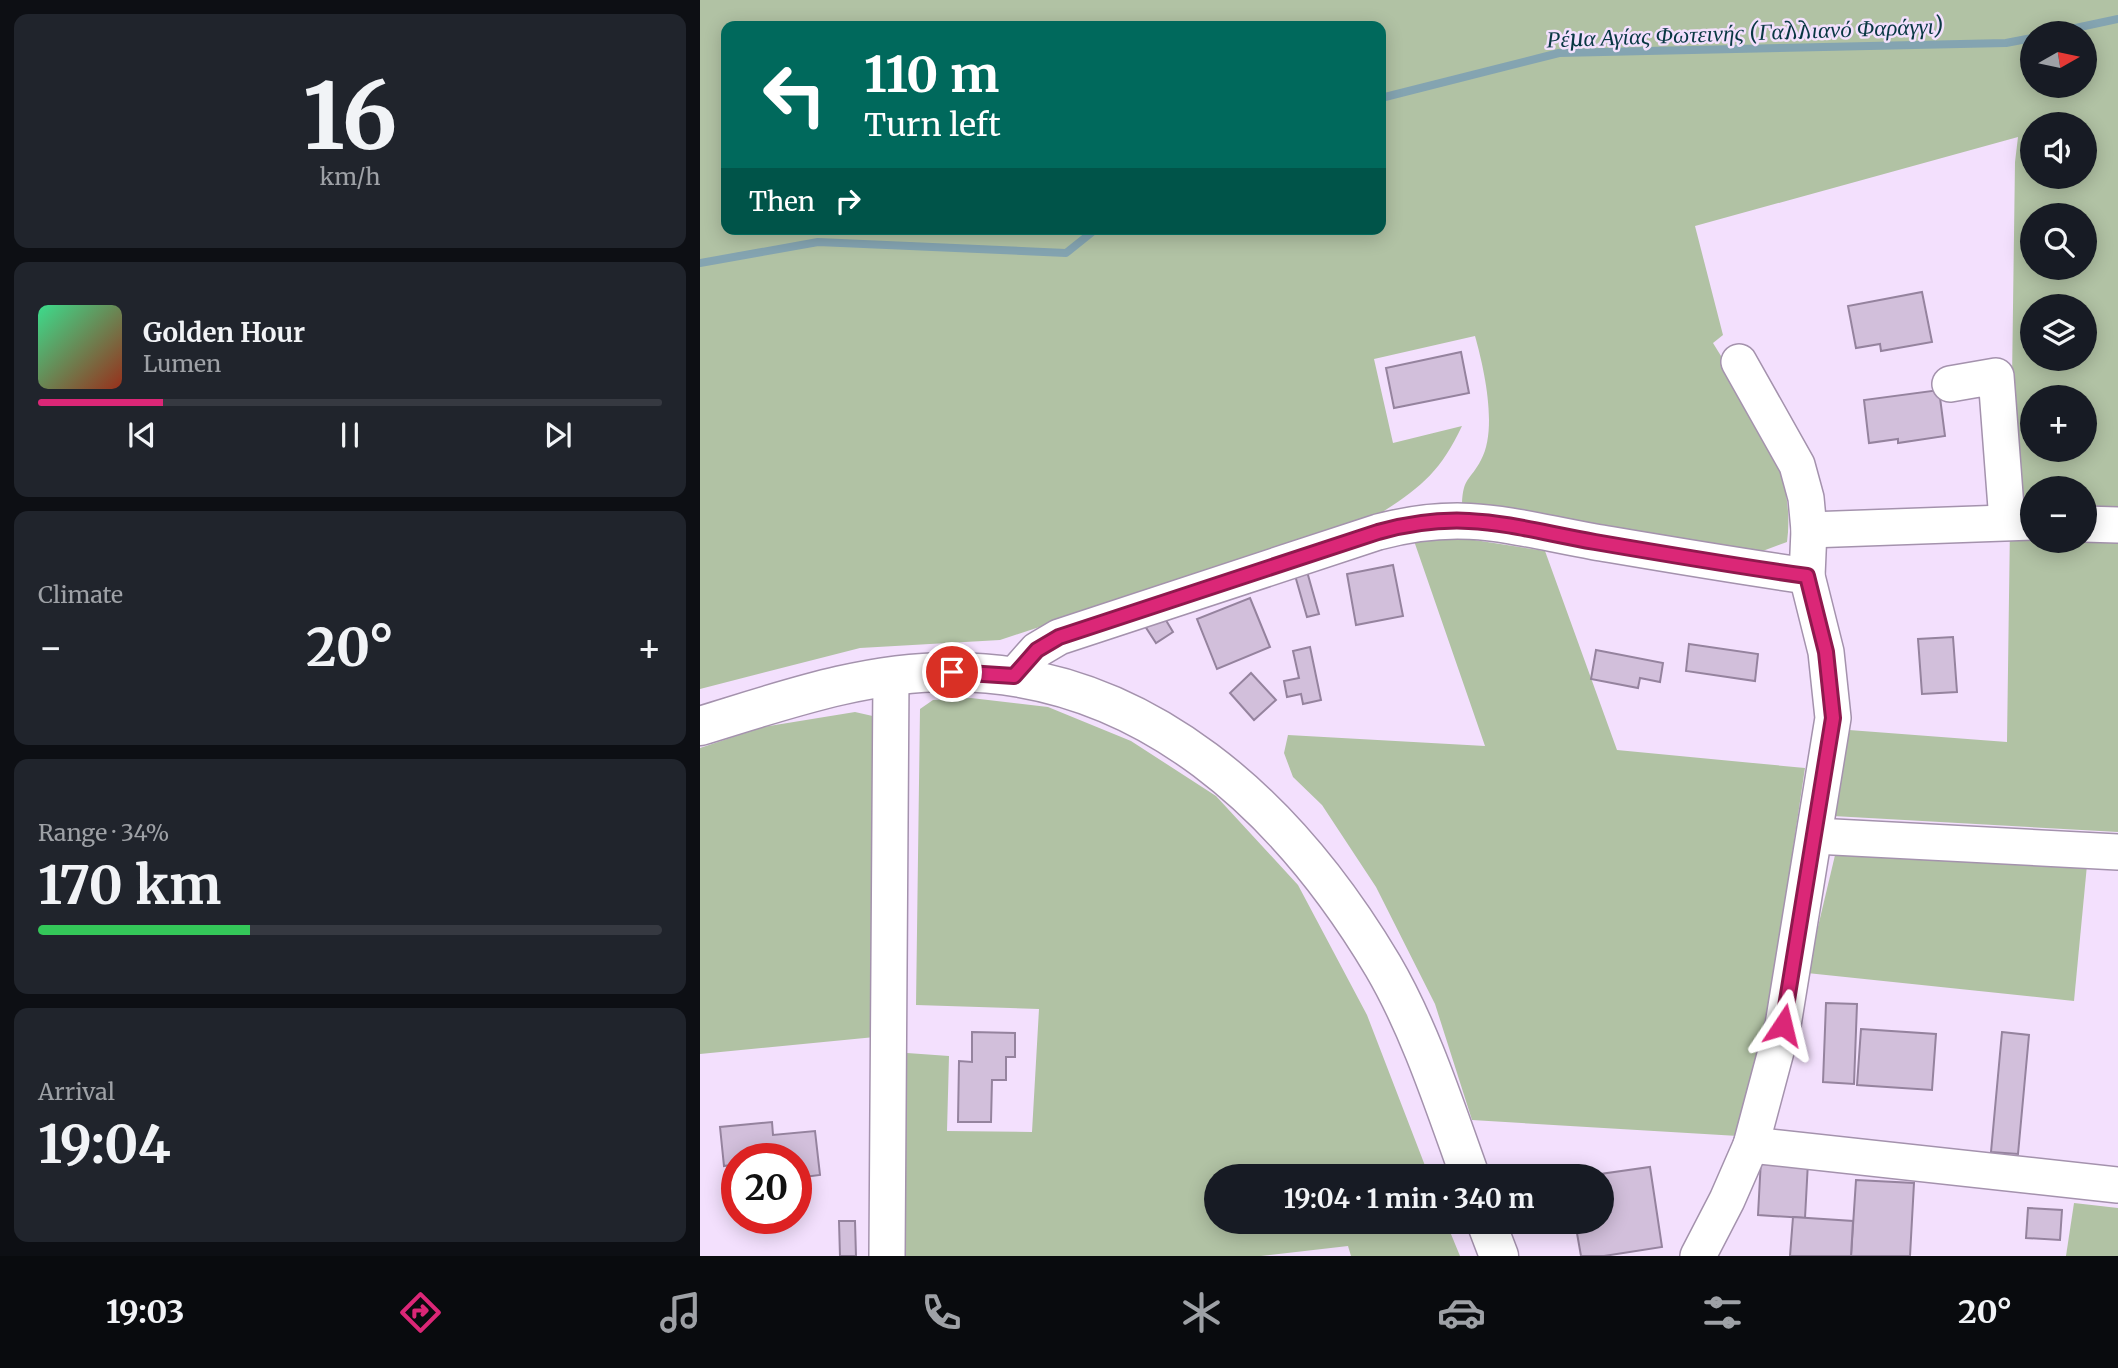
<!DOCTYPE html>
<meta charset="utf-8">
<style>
:root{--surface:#171b24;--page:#20242c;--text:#f1f3f6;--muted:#9ea1a6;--line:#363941;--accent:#db2777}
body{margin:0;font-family:Merriweather,serif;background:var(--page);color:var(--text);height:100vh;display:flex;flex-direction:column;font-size:26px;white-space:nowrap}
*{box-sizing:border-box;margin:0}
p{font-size:23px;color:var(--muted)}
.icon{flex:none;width:38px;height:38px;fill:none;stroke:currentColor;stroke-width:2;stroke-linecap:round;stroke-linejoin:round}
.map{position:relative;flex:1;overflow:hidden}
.panel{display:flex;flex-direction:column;gap:14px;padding:14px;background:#0d0f14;width:700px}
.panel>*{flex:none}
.guide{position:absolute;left:21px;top:21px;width:665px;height:214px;border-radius:14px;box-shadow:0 4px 18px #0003;background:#00695c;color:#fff;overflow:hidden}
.needle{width:46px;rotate:81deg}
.buttons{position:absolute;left:1320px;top:21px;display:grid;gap:14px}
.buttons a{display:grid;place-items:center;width:77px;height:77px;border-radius:50%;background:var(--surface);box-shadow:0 4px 18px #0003;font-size:35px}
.speed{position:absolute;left:21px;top:1143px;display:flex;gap:14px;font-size:35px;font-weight:700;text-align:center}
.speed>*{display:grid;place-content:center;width:91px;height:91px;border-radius:50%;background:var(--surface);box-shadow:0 4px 18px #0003;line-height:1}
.speed .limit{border:10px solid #d22;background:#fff;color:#111}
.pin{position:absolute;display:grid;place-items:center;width:60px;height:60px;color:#fff;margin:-30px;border:4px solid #fff;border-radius:50%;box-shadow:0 2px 7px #0007}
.me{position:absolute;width:77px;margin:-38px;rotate:10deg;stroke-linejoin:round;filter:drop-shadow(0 0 5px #0008)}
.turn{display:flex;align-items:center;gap:24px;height:147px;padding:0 28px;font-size:32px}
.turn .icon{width:91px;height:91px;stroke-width:2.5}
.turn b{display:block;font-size:49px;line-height:60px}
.then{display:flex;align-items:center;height:66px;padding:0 28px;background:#0003;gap:14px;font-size:26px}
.big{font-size:52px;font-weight:700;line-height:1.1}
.panel .tile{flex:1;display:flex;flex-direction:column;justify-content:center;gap:10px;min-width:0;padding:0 24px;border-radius:14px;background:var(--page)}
.panel .dial{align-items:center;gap:0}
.dial b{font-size:91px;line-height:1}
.song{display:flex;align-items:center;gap:21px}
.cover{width:84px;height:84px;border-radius:10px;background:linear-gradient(135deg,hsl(150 70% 55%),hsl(10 70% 35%))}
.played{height:7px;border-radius:4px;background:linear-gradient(90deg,var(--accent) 20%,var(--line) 20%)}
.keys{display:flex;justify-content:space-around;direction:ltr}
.heat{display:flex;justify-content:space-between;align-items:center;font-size:38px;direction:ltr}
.charge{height:10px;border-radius:5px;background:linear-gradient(90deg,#34c759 34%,var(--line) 0)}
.trip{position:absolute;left:504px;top:1164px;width:410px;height:70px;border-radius:35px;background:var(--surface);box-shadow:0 4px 18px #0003;font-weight:700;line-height:70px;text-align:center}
.menu{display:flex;height:112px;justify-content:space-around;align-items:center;background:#090b0e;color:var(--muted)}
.menu .icon{width:49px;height:49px}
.menu .current{color:var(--accent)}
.menu b{font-size:32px;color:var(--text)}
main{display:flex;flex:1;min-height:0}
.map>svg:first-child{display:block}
</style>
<main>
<section class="panel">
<div class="tile dial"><b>16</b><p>km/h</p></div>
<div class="tile">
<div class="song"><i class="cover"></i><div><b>Golden Hour</b><p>Lumen</p></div></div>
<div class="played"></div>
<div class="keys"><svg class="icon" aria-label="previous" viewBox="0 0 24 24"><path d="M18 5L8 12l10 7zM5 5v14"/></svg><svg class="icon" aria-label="pause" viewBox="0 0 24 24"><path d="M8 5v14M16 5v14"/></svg><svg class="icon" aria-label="next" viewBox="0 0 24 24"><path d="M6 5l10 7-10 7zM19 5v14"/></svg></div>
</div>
<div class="tile"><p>Climate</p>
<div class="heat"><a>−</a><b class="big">20°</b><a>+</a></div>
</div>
<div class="tile"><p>Range · 34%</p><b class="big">170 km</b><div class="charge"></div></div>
<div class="tile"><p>Arrival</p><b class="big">19:04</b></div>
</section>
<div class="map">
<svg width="1418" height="1256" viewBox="0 0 1418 1256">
<rect width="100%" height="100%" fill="#f3e0fd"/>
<!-- green -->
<g fill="#b1c2a4" fill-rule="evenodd">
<path d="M0,0H1418V832L1133,816L1149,730L1307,742L1315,162L1318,137L995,226L1023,335L1013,343C1050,403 1097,468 1087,542L1060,552L762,504C763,477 770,481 781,460C798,429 784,368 775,336L674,359L693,443L762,426C740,473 719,489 676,516L300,640L160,648L0,689ZM26,26H681V229H26ZM1332,33H1384V86H1332ZM1332,124H1384V177H1332ZM1332,215H1384V268H1332ZM1332,306H1384V359H1332ZM1332,397H1384V450H1332ZM1332,488H1384V541H1332Z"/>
<polygon points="713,538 768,539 845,551 917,750 1105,768 1072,989 1038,1136 772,1120 735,1004 676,887 622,805 593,777 584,753 588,735 785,746"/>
<polygon points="271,698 348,707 431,741 516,796 598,885 667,1015 729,1176 516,1176 516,1222 746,1222 760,1256 651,1256 648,1246 561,1256 204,1256 207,1053 249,1056 247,1131 332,1132 339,1009 216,1005 220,709 233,700"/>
<polygon points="155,712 177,717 175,1037 0,1054 0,748 63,727"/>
<polygon points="1136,851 1387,865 1374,1001 1107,973"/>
<polygon points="1374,1203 1418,1208 1418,1256 1366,1256"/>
</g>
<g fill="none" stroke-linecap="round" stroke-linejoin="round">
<!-- stream -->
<g stroke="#84a4b1" stroke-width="8">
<polyline points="1352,33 1418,19"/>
<polyline points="681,98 859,53 1306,43 1332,38"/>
<polyline points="0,263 118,242 366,253 396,229"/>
</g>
</g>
<!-- building -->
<g fill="#d2bfdb" stroke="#95839e" stroke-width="2">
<polygon points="1222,292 1232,342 1181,351 1180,344 1156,348 1148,306"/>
<polygon points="761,352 769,393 694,408 686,368"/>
<polygon points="1239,390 1245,436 1198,443 1198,439 1169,443 1164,400"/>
<polygon points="693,565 703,616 656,625 647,574"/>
<polygon points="606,568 619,614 607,617 594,572"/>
<polygon points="550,598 570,647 517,669 497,619"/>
<polygon points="461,612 473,632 456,643 443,623"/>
<polygon points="1253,637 1257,692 1222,694 1218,639"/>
<polygon points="989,644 1058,654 1055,681 986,671"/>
<polygon points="610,647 621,700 603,704 601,694 587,697 584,681 599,678 593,651"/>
<polygon points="896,650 963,663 960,682 940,678 938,688 891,679"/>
<polygon points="551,673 576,700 554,720 530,693"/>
<polygon points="1126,1003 1157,1004 1154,1084 1123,1082"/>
<polygon points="1161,1029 1236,1034 1232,1090 1157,1085"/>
<polygon points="272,1032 315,1033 315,1057 306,1057 306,1080 292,1080 291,1122 258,1122 259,1061 272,1062"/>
<polygon points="1302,1032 1329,1035 1318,1154 1291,1152"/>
<polygon points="72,1122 73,1135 115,1131 120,1175 96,1178 96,1158 37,1158 37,1164 24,1166 20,1127"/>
<polygon points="1061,1159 1108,1162 1105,1218 1058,1215"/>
<polygon points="950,1167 962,1247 904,1256 881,1256 875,1222 901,1222 901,1176 886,1176"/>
<polygon points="1156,1180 1214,1183 1210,1256 1151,1256"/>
<polygon points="1328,1208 1362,1210 1360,1240 1326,1238"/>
<polygon points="1093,1217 1153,1221 1151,1256 1090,1256"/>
<polygon points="139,1221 155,1221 156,1256 140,1256"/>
</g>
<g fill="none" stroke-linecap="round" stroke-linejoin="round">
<defs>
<g id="minor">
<polyline points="1250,384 1296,376 1307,521"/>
<polyline points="1384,524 1418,525"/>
<polyline points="1109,530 1332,522"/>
<path d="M314,676L337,650L359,637L678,532C765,509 811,527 895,542C966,554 1036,566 1107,576"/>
<polyline points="1115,836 1418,852"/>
<polyline points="1051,1145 1418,1185"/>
<polyline points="187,1256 191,676"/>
<polyline points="998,1256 1027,1200 1051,1145 1083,1025 1133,718 1126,652 1107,576 1109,530 1106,498 1097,465 1039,362"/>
</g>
<g id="major">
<path d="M0,726C82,701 166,671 253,672C446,673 589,808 683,966C720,1029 745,1107 770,1176"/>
<polyline points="786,1222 799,1256"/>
</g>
</defs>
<!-- minor casing -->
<use href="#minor" stroke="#a492ad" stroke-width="38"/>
<!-- major casing -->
<use href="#major" stroke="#a492ad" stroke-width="41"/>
<!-- minor -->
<use href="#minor" stroke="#fff" stroke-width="35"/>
<!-- major -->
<use href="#major" stroke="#fff" stroke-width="38"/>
</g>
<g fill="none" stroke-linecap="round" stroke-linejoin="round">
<defs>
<path id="route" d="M252,672L314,676L337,650L359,637L678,532C764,508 811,527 895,542C965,554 1036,566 1107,576L1126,652L1133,718L1083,1025"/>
</defs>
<!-- route casing -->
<use href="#route" stroke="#8e194d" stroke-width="18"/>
<!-- route -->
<use href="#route" stroke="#db2777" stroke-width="12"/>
</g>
<g text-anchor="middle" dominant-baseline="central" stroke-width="5" stroke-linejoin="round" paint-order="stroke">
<!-- water labels -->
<g font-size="23" font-style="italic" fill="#083742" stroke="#f3e0fd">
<text transform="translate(1045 32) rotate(-2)">Ρέμα Αγίας Φωτεινής (Γαλλιανό Φαράγγι)</text>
</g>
</g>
</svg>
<div class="buttons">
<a><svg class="needle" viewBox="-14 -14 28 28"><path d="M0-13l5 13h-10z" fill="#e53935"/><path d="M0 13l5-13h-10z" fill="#9ea1a6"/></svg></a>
<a><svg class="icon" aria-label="sound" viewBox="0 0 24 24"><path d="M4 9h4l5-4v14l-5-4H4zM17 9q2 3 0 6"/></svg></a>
<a><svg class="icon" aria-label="search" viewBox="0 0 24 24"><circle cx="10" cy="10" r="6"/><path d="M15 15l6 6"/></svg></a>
<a><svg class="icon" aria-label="layers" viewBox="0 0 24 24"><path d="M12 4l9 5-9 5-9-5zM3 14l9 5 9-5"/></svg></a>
<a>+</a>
<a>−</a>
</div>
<div class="speed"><div class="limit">20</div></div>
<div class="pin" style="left:252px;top:672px;background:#d93025"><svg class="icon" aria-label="arrive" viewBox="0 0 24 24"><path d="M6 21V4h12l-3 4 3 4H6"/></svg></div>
<svg class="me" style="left:1083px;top:1025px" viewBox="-20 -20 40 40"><path d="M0-17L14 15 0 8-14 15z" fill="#db2777" stroke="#fff" stroke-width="4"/></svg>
<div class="trip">19:04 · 1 min · 340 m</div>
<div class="guide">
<div class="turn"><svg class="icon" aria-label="left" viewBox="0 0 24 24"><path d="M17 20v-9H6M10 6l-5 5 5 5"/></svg><div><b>110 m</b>Turn left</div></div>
<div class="then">Then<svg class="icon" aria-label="right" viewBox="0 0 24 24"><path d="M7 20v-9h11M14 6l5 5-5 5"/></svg></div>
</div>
</div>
</main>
<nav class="menu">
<b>19:03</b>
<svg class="icon current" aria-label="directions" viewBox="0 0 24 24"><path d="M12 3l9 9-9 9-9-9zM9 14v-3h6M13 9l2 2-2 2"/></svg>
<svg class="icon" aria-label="music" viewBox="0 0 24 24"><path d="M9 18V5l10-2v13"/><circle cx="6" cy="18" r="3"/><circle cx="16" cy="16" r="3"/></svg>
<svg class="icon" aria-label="phone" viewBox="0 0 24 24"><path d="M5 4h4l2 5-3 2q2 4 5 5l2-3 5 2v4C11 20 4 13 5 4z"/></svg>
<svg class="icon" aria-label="climate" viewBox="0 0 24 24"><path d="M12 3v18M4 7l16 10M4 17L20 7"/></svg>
<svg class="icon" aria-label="car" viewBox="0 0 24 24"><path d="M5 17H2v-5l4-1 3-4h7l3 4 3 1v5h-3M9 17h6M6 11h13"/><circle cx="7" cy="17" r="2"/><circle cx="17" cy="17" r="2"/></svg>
<svg class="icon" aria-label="filters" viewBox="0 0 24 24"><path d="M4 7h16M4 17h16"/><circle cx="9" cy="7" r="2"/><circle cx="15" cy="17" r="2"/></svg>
<b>20°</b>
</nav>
